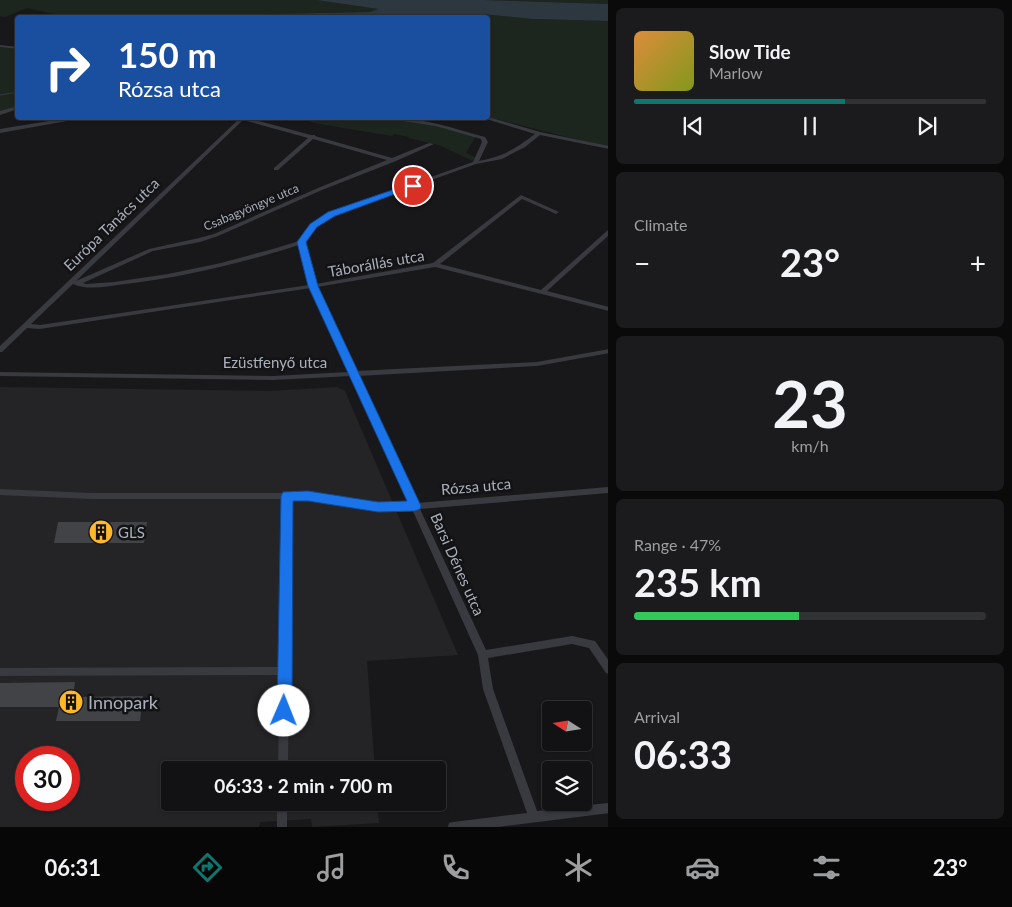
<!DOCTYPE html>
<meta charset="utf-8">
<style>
:root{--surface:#121214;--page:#1b1b1d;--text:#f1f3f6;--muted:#9c9ea0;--line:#313234;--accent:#0f766e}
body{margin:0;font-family:Lato,sans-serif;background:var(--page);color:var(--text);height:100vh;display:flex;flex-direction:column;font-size:19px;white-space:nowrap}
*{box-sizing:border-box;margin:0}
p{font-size:16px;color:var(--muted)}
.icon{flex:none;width:28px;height:28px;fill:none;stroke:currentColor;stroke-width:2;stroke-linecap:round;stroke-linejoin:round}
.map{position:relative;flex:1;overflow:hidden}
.details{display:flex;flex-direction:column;gap:8px;padding:8px;background:#0a0a0b;width:404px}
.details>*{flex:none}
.top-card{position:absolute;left:15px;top:15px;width:475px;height:105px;border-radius:5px;box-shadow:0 1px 4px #0004,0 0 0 1px var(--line);background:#1a4fa0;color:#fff;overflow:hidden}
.needle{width:32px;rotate:282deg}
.tools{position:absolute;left:542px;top:701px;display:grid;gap:10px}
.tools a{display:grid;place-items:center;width:50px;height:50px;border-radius:5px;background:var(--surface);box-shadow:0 1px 4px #0004,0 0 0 1px var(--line);font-size:25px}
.speed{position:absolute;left:15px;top:746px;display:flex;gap:10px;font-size:25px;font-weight:700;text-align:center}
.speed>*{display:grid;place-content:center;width:65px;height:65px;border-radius:50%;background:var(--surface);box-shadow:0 1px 4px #0004,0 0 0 1px var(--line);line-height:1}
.speed .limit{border:8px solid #d22;background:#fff;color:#111}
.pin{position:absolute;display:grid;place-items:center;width:42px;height:42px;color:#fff;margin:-21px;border:2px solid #fff;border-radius:50%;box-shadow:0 1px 5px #0007}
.me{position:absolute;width:55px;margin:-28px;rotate:1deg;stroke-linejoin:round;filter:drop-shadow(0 0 4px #0008)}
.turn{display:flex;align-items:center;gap:18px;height:105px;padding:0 20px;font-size:22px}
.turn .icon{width:65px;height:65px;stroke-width:2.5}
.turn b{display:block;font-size:35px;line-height:42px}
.big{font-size:38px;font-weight:700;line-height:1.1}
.details .card{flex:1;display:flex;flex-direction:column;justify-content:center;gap:8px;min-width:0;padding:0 18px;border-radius:8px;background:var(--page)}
.details .dial{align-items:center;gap:0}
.dial b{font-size:65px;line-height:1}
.song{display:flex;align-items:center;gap:15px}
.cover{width:60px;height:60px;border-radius:8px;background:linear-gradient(135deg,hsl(30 70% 55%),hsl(70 70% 35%))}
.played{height:5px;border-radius:2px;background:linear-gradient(90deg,var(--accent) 60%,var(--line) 60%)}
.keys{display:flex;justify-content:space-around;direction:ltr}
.heat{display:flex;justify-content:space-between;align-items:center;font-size:28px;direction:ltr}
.charge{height:8px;border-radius:4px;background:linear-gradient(90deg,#34c759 47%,var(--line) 0)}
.trip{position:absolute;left:161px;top:761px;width:285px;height:50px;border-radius:5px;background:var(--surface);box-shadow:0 1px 4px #0004,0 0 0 1px var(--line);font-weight:700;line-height:50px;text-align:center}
.menu{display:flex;height:80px;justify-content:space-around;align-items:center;background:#070708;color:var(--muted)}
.menu .icon{width:35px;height:35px}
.menu .current{color:var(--accent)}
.menu b{font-size:22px;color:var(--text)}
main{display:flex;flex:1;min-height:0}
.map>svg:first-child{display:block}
</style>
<main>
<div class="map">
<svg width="609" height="827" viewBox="0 0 609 827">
<rect width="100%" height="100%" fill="#18181a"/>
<!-- built -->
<path fill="#242427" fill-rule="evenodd" d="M0,387L270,391L337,387L345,391L458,655L367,661L375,770H170V802L377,803L379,823L312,827L311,819L260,822L259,827H0ZM26,758H69V800H26Z"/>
<!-- green -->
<g fill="#1d261e">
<polygon points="0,0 316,0 378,9 370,12 265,14 265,16 481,14 533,19 608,21 608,147 488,117 488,18 72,18 27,8 5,17 0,16"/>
<polygon points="483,0 608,0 609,4"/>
<polygon points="0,47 18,49 17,107 0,113"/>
<polygon points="299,118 390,118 435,125 476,136 466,153 475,157 473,161 439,145 408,138 409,137 394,134 392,136 314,123"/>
</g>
<!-- water -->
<polygon fill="#2c3740" points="316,0 483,0 608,4 608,21 533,19 481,14 265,16 265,14 370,12 378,9"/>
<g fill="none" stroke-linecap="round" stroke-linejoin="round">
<!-- stream -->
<g stroke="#2c3740" stroke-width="1">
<polyline points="261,18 265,16"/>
<polyline points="0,95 18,92"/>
</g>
</g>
<!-- building -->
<g fill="#424347">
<polygon points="58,522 147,522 144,543 54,543"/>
<polygon points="75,682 73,697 143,696 140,721 56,721 59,707 0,707 0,683"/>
</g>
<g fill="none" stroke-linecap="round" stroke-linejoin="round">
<!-- minor -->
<g fill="#383a40" fill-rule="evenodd">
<polygon points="0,45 18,47 18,49 0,47"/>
<polygon points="18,106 18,109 0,115 0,111"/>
<path d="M488,117L540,132L609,146V149L540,135L525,147L502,159L476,164L334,215L316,226L304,242L316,284L433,263L521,195L559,212L556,214L554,213L522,199L440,264L541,290L609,229V235L547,291L609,307V311L435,267L317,287L356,371L537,362L609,349V353L537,366L358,376L417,503L609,487V493L420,509L486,650L572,636L595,641L609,661V674L606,673L589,648L572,644L488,658L493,689L537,811L609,803V813L498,827H448L449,823L453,822L527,813L483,689L478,655L412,509L378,510L308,499H291L288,770H278L280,675L0,676V668L280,667L283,499H91L0,495V489L91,493H308L378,504L409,503L351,376L273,380L0,376V372L273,376L349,372L311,288L40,329L27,328L2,352H0V346L240,118H247L311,135H315V136L392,158L429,143L434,144L396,161L322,190L218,236L200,242L153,251L83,283L86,284L114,282L168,274L221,263L273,249L299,241L312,224L330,213L473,162L482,142L481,139L436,126L396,120L394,118C425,118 455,129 485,137L488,142L479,161C504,156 515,149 535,134L483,118ZM243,120L308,138L274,168V170H278L313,139L387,160L318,188L214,234L199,238L149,249L76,281ZM299,245L309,285L40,325L31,324L73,284C88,291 109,286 126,284C185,277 242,263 299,245Z"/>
<polygon points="67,118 76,118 73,120 0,133 0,129"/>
<rect x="277" y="802" width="10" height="25"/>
</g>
</g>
<!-- route -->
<polygon fill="#1a73e8" stroke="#114b97" points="410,184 417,186 335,216 317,227 306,242 318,286 421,506 420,509 415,511 378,512 308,501 293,501 292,711 289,716 284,718 279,716 277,711 281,496 283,492 308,491 378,502 407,501 308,286 297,242 310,224 328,212"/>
<!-- icons -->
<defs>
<symbol id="building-disc" viewBox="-11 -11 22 22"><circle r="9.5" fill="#ffb72b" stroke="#131315"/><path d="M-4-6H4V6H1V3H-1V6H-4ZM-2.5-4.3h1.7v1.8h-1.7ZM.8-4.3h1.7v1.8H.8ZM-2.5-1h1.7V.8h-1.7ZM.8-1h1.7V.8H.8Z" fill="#111"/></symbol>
</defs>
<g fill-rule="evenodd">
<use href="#building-disc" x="87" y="518" width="28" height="28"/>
<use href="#building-disc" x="57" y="688" width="28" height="28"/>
</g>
<g text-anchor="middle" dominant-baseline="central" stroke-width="5" stroke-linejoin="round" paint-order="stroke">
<!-- far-street labels -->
<g font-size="12" fill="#a9afbb" stroke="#131315">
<text transform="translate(251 207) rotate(-23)">Csabagyöngye utca</text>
</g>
<!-- street labels -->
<g font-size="15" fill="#a9afbb" stroke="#131315">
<text transform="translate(111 224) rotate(-44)">Európa Tanács utca</text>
<text transform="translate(376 263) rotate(-10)">Táborállás utca</text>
<text x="275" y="362">Ezüstfenyő utca</text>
<text transform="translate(476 486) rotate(-5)">Rózsa utca</text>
<text transform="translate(458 564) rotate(66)">Barsi Dénes utca</text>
</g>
<!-- poi labels -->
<g font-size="15" fill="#a9afbb" stroke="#131315" text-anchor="start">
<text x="118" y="532">GLS</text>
</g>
<!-- near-poi labels -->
<g font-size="18" fill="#a9afbb" stroke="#131315" text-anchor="start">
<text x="88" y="702">Innopark</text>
</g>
</g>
</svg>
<div class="tools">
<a><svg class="needle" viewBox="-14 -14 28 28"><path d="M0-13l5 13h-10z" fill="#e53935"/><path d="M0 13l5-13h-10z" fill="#9c9ea0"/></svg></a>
<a><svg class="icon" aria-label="layers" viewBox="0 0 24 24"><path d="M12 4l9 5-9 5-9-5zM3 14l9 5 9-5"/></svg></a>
</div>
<div class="speed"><div class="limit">30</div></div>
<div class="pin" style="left:413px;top:186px;background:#d93025"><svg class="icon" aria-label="arrive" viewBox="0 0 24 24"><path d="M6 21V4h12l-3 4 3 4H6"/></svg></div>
<svg class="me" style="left:284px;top:711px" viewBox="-20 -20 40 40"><circle r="19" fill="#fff"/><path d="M0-13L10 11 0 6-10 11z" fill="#1a73e8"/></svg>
<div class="trip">06:33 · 2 min · 700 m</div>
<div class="top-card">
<div class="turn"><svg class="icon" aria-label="right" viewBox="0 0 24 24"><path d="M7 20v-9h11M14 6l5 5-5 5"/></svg><div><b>150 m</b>Rózsa utca</div></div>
</div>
</div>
<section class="details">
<div class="card">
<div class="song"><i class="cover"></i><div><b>Slow Tide</b><p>Marlow</p></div></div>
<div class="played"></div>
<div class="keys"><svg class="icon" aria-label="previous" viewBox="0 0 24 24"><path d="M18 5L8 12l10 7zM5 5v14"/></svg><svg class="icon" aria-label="pause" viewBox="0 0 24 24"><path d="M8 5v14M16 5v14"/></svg><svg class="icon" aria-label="next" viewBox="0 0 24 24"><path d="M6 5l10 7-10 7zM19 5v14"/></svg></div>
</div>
<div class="card"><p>Climate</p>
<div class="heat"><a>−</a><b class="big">23°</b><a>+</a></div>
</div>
<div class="card dial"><b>23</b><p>km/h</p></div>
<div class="card"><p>Range · 47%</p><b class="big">235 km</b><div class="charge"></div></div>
<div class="card"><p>Arrival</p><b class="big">06:33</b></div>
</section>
</main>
<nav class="menu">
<b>06:31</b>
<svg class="icon current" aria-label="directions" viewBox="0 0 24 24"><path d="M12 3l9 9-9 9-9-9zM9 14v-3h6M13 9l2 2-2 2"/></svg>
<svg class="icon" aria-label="music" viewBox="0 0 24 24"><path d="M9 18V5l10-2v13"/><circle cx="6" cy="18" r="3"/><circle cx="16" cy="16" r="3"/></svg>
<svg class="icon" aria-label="phone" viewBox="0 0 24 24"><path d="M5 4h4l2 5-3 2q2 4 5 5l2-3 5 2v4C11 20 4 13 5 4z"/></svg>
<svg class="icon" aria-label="climate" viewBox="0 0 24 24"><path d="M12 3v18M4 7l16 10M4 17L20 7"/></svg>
<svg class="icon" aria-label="car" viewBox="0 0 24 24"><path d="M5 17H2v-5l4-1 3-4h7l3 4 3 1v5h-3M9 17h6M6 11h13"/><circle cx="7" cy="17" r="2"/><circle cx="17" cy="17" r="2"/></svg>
<svg class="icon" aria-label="filters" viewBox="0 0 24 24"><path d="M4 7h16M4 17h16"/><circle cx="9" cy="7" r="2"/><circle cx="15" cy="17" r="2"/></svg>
<b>23°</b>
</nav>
